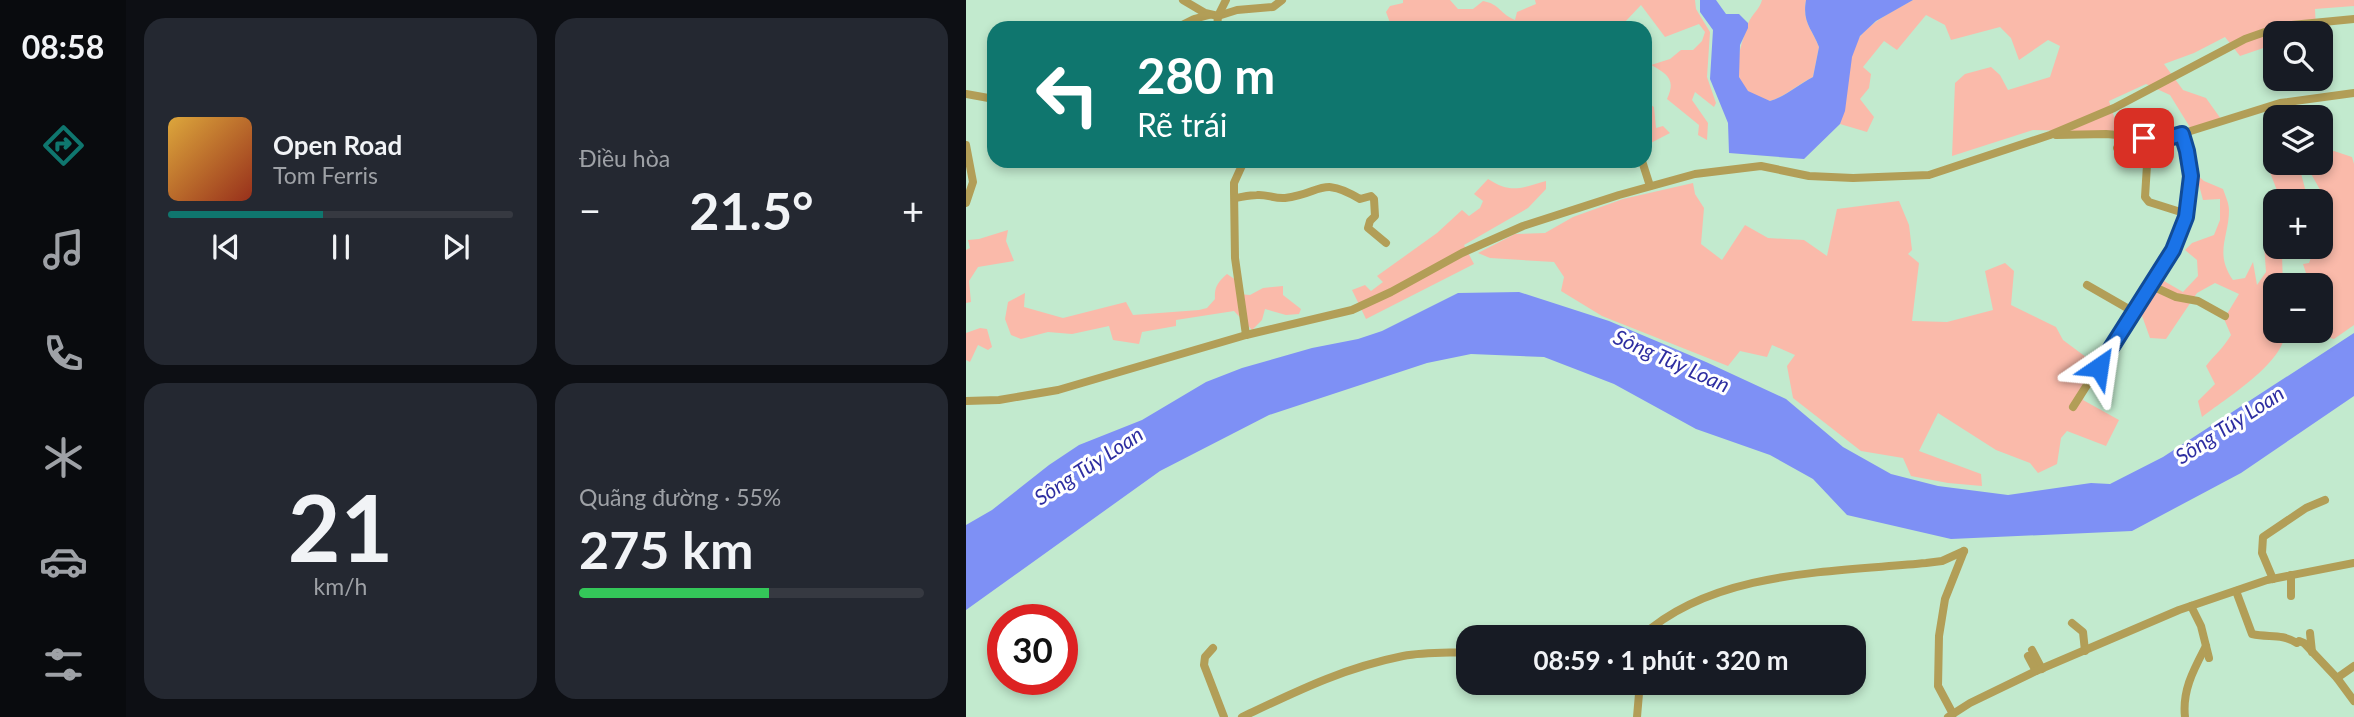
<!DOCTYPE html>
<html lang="vi">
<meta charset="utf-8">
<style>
:root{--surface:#171b24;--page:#242831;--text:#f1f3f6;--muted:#9ea1a6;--line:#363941;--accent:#0f766e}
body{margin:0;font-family:Lato,sans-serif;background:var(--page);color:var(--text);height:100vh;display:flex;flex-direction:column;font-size:26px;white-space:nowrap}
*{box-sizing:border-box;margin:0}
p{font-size:23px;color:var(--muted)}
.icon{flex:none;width:38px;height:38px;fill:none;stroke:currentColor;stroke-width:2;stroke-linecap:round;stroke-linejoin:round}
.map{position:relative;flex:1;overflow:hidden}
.sheet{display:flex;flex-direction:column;gap:18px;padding:18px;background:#0d0f14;width:840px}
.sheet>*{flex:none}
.top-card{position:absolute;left:21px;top:21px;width:665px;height:147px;border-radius:21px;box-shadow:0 4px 10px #0003;background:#0f766e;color:#fff;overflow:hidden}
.controls{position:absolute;left:1297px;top:21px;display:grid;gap:14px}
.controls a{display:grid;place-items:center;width:70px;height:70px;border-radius:14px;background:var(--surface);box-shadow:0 4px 10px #0003;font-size:35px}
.speed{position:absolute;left:21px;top:604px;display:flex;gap:14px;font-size:35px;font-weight:700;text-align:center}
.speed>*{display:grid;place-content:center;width:91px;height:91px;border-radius:50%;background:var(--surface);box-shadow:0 4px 10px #0003;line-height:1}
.speed .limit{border:10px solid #d22;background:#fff;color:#111}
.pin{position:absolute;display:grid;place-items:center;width:60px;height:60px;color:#fff;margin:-30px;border-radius:14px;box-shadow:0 4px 10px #0006}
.me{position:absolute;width:77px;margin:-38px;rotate:32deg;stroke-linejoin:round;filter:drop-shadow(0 0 5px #0008)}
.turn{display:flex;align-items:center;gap:24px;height:147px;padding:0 35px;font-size:32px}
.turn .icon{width:91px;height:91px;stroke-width:2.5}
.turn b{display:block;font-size:49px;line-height:60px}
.big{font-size:52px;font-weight:700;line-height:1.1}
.sheet .tile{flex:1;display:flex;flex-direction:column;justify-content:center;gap:10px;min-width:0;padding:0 24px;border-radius:21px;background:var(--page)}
.sheet .dial{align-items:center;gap:0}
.dial b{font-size:91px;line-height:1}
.song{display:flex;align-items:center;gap:21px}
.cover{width:84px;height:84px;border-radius:10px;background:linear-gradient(135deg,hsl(40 70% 55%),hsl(10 70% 35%))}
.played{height:7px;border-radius:4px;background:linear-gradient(90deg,var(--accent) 45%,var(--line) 45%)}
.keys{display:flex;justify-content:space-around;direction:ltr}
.heat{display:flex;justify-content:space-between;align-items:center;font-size:38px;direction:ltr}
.charge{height:10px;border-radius:5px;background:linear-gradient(90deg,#34c759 55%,var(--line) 0)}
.sheet .tiles{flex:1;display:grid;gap:18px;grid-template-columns:repeat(2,1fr)}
.trip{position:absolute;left:490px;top:625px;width:410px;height:70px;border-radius:21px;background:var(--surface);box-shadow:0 4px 10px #0003;font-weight:700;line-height:70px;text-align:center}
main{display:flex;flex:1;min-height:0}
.tabs{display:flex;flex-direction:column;width:126px;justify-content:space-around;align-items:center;background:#090b0e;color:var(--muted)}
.tabs .icon{width:49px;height:49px}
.tabs .current{color:var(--accent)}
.tabs b{font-size:32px;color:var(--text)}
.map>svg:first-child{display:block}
</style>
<main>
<nav class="tabs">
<b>08:58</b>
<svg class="icon current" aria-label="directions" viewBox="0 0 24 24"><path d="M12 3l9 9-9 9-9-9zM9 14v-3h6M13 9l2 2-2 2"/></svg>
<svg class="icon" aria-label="music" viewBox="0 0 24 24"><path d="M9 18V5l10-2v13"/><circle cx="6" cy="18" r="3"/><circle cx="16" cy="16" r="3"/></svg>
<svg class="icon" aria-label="phone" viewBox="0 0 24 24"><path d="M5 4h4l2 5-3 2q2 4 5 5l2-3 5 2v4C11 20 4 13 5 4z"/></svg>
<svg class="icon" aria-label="climate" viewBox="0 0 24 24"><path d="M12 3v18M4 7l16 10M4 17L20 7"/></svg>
<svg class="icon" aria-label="car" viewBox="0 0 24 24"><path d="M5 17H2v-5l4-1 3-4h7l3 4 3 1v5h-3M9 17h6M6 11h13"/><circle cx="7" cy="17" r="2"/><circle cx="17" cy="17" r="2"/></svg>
<svg class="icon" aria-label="filters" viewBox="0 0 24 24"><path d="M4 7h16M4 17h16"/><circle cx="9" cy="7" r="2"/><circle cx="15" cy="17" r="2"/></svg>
</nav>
<section class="sheet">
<div class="tiles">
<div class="tile">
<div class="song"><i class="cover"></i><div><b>Open Road</b><p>Tom Ferris</p></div></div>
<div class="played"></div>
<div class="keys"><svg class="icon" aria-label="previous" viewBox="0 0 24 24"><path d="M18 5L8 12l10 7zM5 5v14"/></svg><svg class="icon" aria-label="pause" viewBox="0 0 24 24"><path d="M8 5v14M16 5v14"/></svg><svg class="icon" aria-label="next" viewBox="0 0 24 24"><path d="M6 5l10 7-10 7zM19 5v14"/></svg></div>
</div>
<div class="tile"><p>Điều hòa</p>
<div class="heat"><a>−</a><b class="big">21.5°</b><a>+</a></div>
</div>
<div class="tile dial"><b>21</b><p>km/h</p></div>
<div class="tile"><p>Quãng đường · 55%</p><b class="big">275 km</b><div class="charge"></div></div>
</div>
</section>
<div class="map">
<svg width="1388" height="717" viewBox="0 0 1388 717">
<rect width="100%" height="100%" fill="#c2eace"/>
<!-- green -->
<g fill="#fabaaa">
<path d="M437,0H484L492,9H507L517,1C534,4 534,14 549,20L551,12L570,4L569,0H729L730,9L744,32L741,77L750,103L748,107L729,92L726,100L742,123L741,140L732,135L733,125L701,99C710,80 702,74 685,65L704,59L715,50H727L736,41L739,32L733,24L699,37L675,5L658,23L661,28H426L420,12L424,6L437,3Z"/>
<path d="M796,0H840C836,23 846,28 853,47L847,77C831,85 820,96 804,101C797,98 789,96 783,92C762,76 776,43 782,24C785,15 794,9 796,0Z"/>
<path d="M947,0H1388V6L1349,9L1350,30L1341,33H1309V44L1274,56L1259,37L1228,53L1198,64L1217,90L1240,98L1255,119L1225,129L1204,95L1180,84L1143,101L1153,132L1067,130L986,156L989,83L999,74L1025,67L1034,75L1042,90L1084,77L1094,46L1082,40L1053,60L1045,38L1034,27L985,40L979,25L960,15L931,50L918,41L897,67L905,74L903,88L894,99L908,117L901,132L874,124C883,99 879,52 896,34C910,19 929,10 947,0Z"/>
<polygon points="682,103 688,107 690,128 697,126 704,133 679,146 679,105"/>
<polygon points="1368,151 1386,157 1388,164 1388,325 1368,339 1351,334 1351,331 1354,331 1354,285 1344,285 1337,264 1343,263 1346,255 1341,247 1354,247 1355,239 1361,240 1355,208 1357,195 1344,172 1348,163 1354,163 1355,154"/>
<polygon points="1315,163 1331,163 1333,166 1341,196 1334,195 1334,201 1315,201 1302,167"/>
<path d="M1230,174L1238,181L1257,189C1259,195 1263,203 1263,210C1263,237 1248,253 1267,280L1279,278L1287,262L1291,285L1300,272L1298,244L1307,234H1309V247H1337L1316,255L1317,285H1309V331H1319C1320,362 1259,399 1236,417L1232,401L1249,384L1240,366C1250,353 1256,350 1265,335L1258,319L1273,294L1249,283L1231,293L1200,339L1184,338L1175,313L1198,281L1217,292L1232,276L1231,260L1219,250L1226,243L1248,235L1254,220V199L1237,200Z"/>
<path d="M522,179C545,194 555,188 580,181V189L562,208L498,245L508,264L400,319L386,290L399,285L405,291L417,282L411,276L471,233L496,210L503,216L514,208L517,201L508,194Z"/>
<polygon points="727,183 729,194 738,208 735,244 756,260 779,225 802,238 838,240 861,256 871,209 933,201 943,225 946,250 942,254 953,263 946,321 981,322 1027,310 1019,271 1039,263 1048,271 1045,305 1090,327 1097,340 1128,363 1117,400 1153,420 1140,446 1101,431 1095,438 1091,464 1072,473 1064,463 1030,450 972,413 953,451 1015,474 1016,486 982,483 945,476 937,458 895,451 827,398 821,366 829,355 806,345 801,357 774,351 762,366 636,316 595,291 598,277 588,262 524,258 512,253 549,234 579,233 607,217 657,199"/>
<polygon points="42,230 40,241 48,261 12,267 3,281 5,302 0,303 0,250 4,248 2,240 13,239"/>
<path d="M261,274L270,280L272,294L284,295L297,288L317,286V295L335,309L333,314L320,315L299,309L296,320L286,330L268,311L210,320V326L176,332L173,344L147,340L143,326L106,334L82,332L55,339L45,335L39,319L42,302L59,293L58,307L97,318L160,302L167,315L233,310L241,308L249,299C248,287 252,282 261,274Z"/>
<polygon points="14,328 21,329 26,347 22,350 12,345 4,362 0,360 0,333"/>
</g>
<!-- water -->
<g fill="#7e90f5">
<path d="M734,0H750L760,14H773L782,23V28L774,45L773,77L782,91L804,101C820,96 832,85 847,77L853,47C846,28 836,23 840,0H947L910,21L894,36L886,57L879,111L874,124L838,159L763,153L762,123L744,79L747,30L734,12Z"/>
<polygon points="553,292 643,321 740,362 820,399 877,447 925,474 972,486 1042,495 1125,483 1144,484 1197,457 1388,333 1388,396 1275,473 1166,531 985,539 881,515 847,479 804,455 730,429 648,384 578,357 505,354 461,363 303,415 194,471 0,610 0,525 26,510 83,465 113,445 176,420 240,382 276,368 346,348 392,339 416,331 492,293"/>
</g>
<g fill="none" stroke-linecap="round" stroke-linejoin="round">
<!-- minor -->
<g stroke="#b29e57" stroke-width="8">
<polyline points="217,0 239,13 252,16 271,10 307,7 316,0"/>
<polyline points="210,28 228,19 243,15"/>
<polyline points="251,28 252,16 260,0"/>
<polyline points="0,94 28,99"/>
<path d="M1216,134C1225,162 1224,185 1221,214"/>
<polyline points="1090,135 1140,134 1199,139 1314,103 1388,93"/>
<polyline points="0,145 7,182 0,203"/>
<polyline points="278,161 268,183 268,191 269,258 280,335"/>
<polyline points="676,161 684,186"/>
<path d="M269,198C276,197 284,195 291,195C300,194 309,199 319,198C356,194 354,175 394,199L405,196L408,199L409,216L404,221L402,228L420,243"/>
<polyline points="1306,204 1309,204"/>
<polyline points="1121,285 1168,312"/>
<polyline points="1184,285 1210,297 1232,301 1259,316"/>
<polyline points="0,401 33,400 92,390 280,335 386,310 425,292 496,253 557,226 653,195 729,174 795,166 843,176 887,178 963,175 1084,135 1148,108 1279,39 1316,26 1388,19"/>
<polyline points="1107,407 1207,250 1220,217 1221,214 1183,202 1179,197 1181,165 1154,155 1151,148 1158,136"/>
<polyline points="1325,575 1325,596"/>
<polyline points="1307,579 1296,553 1297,537 1340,508 1359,500"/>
<path d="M1270,591L1286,634C1303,638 1315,633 1331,643L1333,641L1338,643L1371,678L1388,701"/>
<polyline points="1225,606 1235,626 1243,658"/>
<polyline points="1106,623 1117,632 1119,651"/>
<polyline points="1344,633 1346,652"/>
<path d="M675,637C747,570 868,572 960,563L976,561L998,551"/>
<polyline points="247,648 239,657 238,665 258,717"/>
<polyline points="1066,650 1076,669"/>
<polyline points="1062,656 1070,671"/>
<polyline points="1371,678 1388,666"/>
<polyline points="987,714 972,686 973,636 979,599 998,551"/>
<path d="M276,717C331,691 377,668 437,656C458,652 481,653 502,652"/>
<polyline points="671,717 674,682"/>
<polyline points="982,717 1004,703 1070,671 1213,610 1301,580 1388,563"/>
<path d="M1219,717C1216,690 1228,669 1240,646"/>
</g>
</g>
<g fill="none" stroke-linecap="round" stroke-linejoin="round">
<defs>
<polyline id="route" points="1133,367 1207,250 1220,217 1225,176 1221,151 1216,134 1199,139 1178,138"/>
</defs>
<!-- route casing -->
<use href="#route" stroke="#114b97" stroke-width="18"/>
<!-- route -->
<use href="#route" stroke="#1a73e8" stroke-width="12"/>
</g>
<g text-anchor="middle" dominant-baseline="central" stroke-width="6" stroke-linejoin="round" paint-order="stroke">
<!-- water labels -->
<g font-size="21" font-style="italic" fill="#2e2ea1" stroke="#fff">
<text transform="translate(706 360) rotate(24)">Sông Túy Loan</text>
<text transform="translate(1263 424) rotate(-33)">Sông Túy Loan</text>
<text transform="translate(122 465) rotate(-33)">Sông Túy Loan</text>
</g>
</g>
</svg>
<div class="controls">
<a><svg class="icon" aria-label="search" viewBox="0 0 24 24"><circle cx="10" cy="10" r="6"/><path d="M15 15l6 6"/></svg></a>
<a><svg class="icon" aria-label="layers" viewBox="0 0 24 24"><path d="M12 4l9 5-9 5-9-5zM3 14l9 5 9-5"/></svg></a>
<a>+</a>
<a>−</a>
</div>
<div class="speed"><div class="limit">30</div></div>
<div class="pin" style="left:1178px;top:138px;background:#d93025"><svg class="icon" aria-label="arrive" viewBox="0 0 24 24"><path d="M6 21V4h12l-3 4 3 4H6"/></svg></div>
<svg class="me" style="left:1133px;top:367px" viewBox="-20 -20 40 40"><path d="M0-17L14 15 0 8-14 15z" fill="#1a73e8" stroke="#fff" stroke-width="4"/></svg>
<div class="trip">08:59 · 1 phút · 320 m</div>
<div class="top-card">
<div class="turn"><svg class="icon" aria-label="left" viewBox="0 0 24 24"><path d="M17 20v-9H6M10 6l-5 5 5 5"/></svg><div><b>280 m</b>Rẽ trái</div></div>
</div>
</div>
</main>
